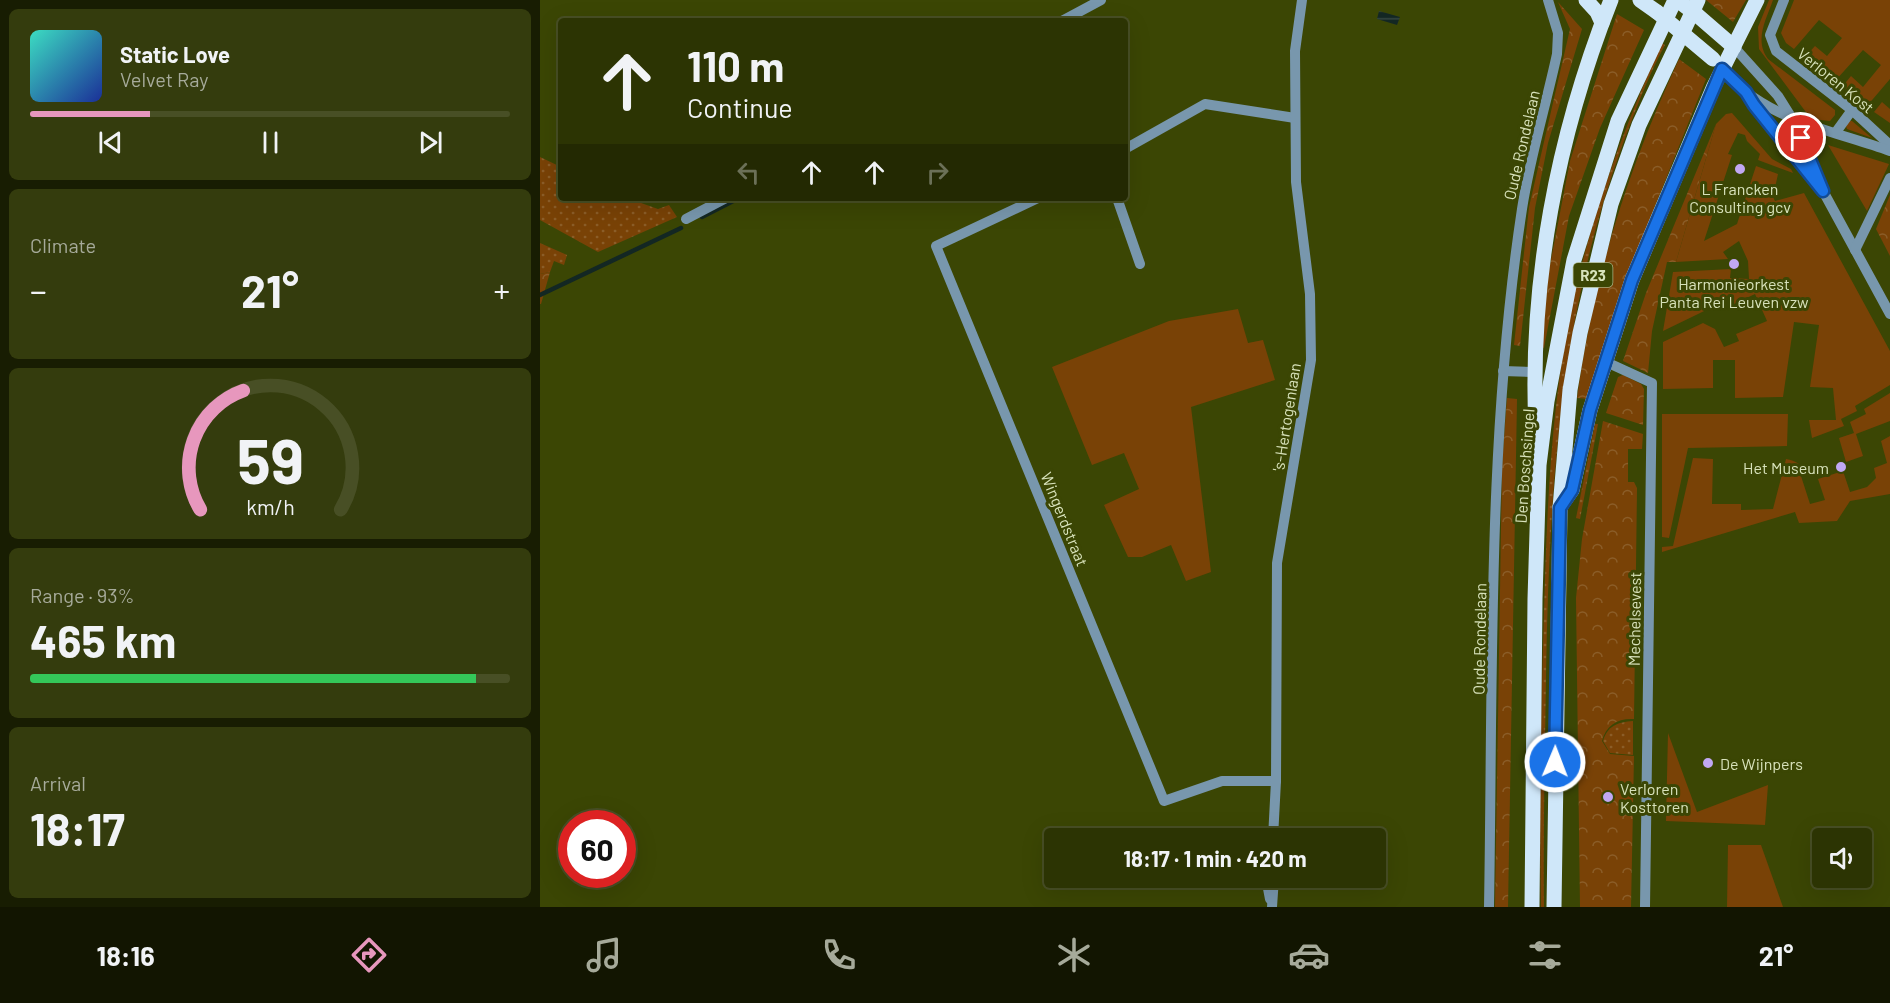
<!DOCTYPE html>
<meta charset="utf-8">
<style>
:root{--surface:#2c3403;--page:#343c0d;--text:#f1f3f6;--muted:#a6aa9a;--line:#484f25;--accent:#e797bd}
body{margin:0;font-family:Barlow,sans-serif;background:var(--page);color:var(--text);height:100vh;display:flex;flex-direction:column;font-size:22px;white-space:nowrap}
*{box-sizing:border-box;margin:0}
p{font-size:20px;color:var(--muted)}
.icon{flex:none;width:33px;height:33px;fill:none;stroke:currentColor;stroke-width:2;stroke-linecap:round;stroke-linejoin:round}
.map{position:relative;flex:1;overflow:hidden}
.panel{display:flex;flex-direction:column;gap:9px;padding:9px;background:#181d02;width:540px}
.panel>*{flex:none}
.hud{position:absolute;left:18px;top:18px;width:570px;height:183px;border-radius:6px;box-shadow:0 6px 24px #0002,0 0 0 2px var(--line);background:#2c3403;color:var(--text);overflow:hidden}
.fabs{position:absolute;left:1272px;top:828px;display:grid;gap:12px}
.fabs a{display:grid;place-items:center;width:60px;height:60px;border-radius:6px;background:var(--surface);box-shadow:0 6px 24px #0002,0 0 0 2px var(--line);font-size:30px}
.speed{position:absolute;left:18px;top:810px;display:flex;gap:12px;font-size:30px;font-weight:700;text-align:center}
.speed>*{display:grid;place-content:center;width:78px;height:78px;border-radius:50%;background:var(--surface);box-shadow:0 6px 24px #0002,0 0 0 2px var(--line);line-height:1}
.speed .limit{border:9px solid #d22;background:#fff;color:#111}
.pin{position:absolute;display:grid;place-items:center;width:51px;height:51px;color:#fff;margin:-26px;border:3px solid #fff;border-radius:50%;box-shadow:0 2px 6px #0007}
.me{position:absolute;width:66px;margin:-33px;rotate:1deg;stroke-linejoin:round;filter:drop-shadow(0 0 4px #0008)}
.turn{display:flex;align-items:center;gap:21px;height:126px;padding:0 30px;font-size:27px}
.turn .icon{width:78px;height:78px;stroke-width:2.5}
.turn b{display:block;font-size:42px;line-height:51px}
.lanes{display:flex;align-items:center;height:57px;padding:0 30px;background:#0003;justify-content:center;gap:30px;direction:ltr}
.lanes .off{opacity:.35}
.big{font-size:45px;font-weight:700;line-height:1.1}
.panel .tile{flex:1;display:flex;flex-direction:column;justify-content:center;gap:9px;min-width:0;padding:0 21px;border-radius:9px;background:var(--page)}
.panel .dial{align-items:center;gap:0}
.dial svg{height:156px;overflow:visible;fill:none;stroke:var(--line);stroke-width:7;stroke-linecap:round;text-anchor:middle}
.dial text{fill:var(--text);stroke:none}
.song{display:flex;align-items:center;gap:18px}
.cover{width:72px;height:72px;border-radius:9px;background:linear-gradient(135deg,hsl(170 70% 55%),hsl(230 70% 35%))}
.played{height:6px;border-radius:3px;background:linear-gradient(90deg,var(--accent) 25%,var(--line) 25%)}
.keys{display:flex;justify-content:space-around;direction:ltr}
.heat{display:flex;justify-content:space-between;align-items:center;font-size:33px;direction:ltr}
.charge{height:9px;border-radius:4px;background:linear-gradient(90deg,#34c759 93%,var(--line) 0)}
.trip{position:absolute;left:504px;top:828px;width:342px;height:60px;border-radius:6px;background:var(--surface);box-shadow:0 6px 24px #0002,0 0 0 2px var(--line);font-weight:700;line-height:60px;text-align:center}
.tab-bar{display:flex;height:96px;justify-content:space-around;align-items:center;background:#121501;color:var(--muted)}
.tab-bar .icon{width:42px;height:42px}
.tab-bar .current{color:var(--accent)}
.tab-bar b{font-size:27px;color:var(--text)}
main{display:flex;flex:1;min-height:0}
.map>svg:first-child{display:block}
</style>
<main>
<section class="panel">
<div class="tile">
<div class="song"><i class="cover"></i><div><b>Static Love</b><p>Velvet Ray</p></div></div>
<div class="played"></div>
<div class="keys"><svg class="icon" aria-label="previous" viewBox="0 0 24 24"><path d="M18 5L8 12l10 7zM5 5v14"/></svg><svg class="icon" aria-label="pause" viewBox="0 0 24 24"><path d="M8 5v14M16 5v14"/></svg><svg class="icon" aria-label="next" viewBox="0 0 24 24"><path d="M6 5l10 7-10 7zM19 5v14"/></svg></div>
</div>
<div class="tile"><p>Climate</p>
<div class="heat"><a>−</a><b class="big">21°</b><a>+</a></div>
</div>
<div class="tile dial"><svg viewBox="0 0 100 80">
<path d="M14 69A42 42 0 1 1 86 69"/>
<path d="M14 69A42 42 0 0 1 36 8" stroke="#e797bd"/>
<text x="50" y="56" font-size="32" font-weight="700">59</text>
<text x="50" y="72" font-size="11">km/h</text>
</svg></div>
<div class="tile"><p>Range · 93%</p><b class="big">465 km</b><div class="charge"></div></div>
<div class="tile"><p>Arrival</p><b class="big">18:17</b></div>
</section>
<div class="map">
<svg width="1350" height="907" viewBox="0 0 1350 907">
<defs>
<pattern id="grass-dots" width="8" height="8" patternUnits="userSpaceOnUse" patternTransform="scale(1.5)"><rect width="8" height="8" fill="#794206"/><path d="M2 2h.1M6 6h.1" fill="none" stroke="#8b5d28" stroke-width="1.8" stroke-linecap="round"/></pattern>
<pattern id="forest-crowns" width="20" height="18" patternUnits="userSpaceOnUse" patternTransform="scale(1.5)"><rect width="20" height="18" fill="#794206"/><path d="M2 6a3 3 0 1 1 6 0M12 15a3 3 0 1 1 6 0" fill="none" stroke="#8b5d28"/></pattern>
<pattern id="water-rules" width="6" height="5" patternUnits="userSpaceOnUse" patternTransform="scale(1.5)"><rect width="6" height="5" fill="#132723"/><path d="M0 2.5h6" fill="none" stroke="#354641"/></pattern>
</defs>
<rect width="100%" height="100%" fill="#3b4604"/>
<!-- grass -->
<g fill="url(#grass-dots)">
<path d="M1122,43L1125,45C1107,78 1094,114 1081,149C1019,320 1009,496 1006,676C1005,753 1003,830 1004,907H1001C999,809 1001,710 1004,612C1007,506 1011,400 1034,296C1054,208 1085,125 1122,43Z"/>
<polygon points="0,157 21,167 21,198 87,198 118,209 129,205 137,217 58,252 0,220"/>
<polygon points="0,243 27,255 24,265 14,261 10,272 0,274"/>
<polygon points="1055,424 1058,424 1040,519 1036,518"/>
<path d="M1093,721V755L1070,753L1063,741C1067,726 1078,722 1093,721Z"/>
</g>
<!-- forest -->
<g fill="url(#forest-crowns)">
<polygon points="1166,0 1206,0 1193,22"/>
<polygon points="1018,2 1042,29 1008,143 995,208 980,346 974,345 989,207 1030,29"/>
<polygon points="1077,14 1104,30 1060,128 1029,216 1004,348 1000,347 1009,270 1030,161"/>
<path d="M1139,59L1166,79L1086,278L1049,399L1037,398C1054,275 1087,172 1139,59Z"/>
<polygon points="1176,124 1136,262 1127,262 1112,331 1108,373 1083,361 1106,293"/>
<polygon points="1350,195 1350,256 1336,229"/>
<polygon points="10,272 1,304 0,304 0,274"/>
<polygon points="1083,375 1101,384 1104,389 1103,425 1066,413 1078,377"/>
<polygon points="967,398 977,399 968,907 955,907 962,466"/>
<path d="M1063,421L1103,434L1102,449H1088V482H1094L1097,488L1094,719C1078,718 1066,725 1062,741L1070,754L1094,756L1091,907H1040L1036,598L1042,539Z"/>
</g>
<!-- green -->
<g fill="#794206">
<path d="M1229,0H1233C1226,20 1214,40 1228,59L1295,110V115L1290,121L1271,119L1219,49L1218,27Z"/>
<polygon points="1254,0 1350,0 1350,79 1327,106 1302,87 1311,76 1323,87 1341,65 1323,50 1295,81 1265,57 1275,46 1287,56 1302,38 1279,20 1254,49 1246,43 1241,33"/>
<polygon points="1342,102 1350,109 1350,123 1334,112"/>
<polygon points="1192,113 1232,159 1251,169 1253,173 1218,160 1220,154 1207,141 1205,135 1198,133 1188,154 1192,155 1164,241 1197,224 1216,166 1238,174 1233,197 1235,201 1264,193 1350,351 1350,385 1315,406 1317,411 1301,419 1304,426 1272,438 1269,420 1296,420 1293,388 1270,387 1279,325 1254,322 1243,397 1195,398 1195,360 1173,360 1173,388 1123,389 1123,342 1163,323 1175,329 1184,347 1199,341 1196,334 1227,321 1215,294 1194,304 1191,298 1123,331 1133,272 1191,269 1190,278 1209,279 1208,261 1199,241 1183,252 1188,259 1136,262 1176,124 1186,114"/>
<polygon points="1309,121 1312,121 1332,138 1307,129 1306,126"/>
<polygon points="1288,145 1349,164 1327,211"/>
<polygon points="698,309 708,343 723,340 735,380 651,407 671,572 646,581 631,545 602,557 588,557 564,505 599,489 584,453 552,465 512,367 629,321"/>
<polygon points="1350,393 1350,421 1316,434 1323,456 1306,462 1299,438 1314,433 1310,422 1326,414 1324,409"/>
<polygon points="1122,414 1248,414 1247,446 1148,448 1129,538 1122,537"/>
<path d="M1350,436V494L1310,501L1297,521L1259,523L1255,512L1122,552V547L1133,546L1153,458L1173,459L1172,504H1201V510L1233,509L1246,459C1256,461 1262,464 1266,474L1261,476L1270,504L1285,500L1278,479L1303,471L1310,492L1327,487L1336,478L1334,468L1347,463L1341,441Z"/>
<polygon points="1128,733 1157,812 1228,785 1225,825 1126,821"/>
<polygon points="1188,845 1221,845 1243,907 1187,907"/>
</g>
<!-- water -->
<polygon fill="url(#water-rules)" points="839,11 860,17 857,25 837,19"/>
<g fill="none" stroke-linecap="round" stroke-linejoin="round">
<!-- stream -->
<g stroke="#132723" stroke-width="4.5">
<polyline points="162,217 199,198"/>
<polyline points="0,295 141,228"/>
</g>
<!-- minor -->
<g stroke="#7897ad" stroke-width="10">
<polyline points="1244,0 1230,35 1236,51 1312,110 1350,145"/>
<polyline points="522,21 561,0"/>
<polyline points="1194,47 1238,96 1253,120 1283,191 1350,314"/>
<path d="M1182,69C1224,120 1292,130 1350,151"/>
<polyline points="1208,95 1274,179"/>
<polyline points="1296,132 1312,110"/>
<polyline points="585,149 665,104 755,118"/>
<polyline points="498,198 396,246 624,801 682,781 736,781"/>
<polyline points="577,198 600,264"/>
<polyline points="146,219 186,198"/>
<polyline points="1315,250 1350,178"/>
<polyline points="1064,361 1112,383 1105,907"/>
<polyline points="963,371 993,372"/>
<polyline points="733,838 736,781 737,563 771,360 770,294 756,182 755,51 762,0"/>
<polyline points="726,878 730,899"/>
<polyline points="732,907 734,878"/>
<path d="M949,907C953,675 947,439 982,209C990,157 1006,105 1017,54L1018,33L1008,0"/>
</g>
<!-- major -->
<g stroke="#cfe7f9" stroke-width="15">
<polyline points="1046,0 1057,12 1062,23"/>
<polyline points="1100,0 1117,12"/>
<polyline points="1157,15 1194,47"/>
<path d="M996,429C989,283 1017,136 1071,0"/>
<polyline points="1020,507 1032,490 1050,410 1092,280 1174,86 1217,0"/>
<polyline points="992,907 995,599 999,465 1007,401 1034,260 1078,121 1135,0"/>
<polyline points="1014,907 1020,508 1030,390 1040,333 1071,204 1099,125 1158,0"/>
</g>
<!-- major-bridge -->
<g stroke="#cfe7f9" stroke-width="15">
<polyline points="1137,0 1157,15"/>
<polyline points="1117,12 1173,59"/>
</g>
</g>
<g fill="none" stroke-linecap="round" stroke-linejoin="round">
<defs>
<polyline id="route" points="1015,762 1020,508 1032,490 1050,410 1092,280 1182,69 1206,92 1214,105 1283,191 1261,138"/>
</defs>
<!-- route casing -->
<use href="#route" stroke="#114b97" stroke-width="15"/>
<!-- route -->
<use href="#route" stroke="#1a73e8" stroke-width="10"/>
</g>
<!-- markers -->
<g fill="#c1a8f3" stroke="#3b4604" stroke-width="2">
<circle cx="1200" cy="169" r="6"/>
<circle cx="1194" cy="264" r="6"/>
<circle cx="1301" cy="467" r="6"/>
<circle cx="1168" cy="763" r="6"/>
<circle cx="1068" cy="797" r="6"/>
</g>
<g text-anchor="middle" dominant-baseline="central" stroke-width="6" stroke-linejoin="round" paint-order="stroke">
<!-- shield labels -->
<rect fill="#3b4604" stroke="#a9b384" stroke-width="1.5" x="1033.5" y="263" width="39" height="24" rx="4.5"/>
<g font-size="15" font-weight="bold" fill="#d8e2bb">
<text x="1053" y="275">R23</text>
</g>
<!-- street labels -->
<g font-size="16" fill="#d8e2bb" stroke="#3b4604">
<text transform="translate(1296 80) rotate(39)">Verloren Kost</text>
<text transform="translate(981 145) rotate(-77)">Oude Rondelaan</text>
<text transform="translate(746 417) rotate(-81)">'s-Hertogenlaan</text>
<text transform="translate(984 466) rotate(-86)">Den Boschsingel</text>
<text transform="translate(525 519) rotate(68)">Wingerdstraat</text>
<text transform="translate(1094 619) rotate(-89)">Mechelsevest</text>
<text transform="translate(939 639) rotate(-89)">Oude Rondelaan</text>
</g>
<!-- poi labels -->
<g font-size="16" fill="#d8e2bb" stroke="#3b4604">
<text x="1200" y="188">L Francken<tspan x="1200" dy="18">Consulting gcv</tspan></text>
<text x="1194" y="283">Harmonieorkest<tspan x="1194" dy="18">Panta Rei Leuven vzw</tspan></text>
<text x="1289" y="467" text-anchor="end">Het Museum</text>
<text x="1180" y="763" text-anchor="start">De Wijnpers</text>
<text x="1080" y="788" text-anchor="start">Verloren<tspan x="1080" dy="18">Kosttoren</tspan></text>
</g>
</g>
</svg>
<div class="fabs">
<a><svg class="icon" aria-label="sound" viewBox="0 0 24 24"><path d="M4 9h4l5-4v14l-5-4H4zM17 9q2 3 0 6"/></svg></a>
</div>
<div class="speed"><div class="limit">60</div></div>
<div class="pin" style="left:1261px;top:138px;background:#d93025"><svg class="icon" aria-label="arrive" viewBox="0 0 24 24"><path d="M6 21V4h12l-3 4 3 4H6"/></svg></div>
<svg class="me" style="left:1015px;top:762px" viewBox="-20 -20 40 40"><circle r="17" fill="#1a73e8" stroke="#fff" stroke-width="3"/><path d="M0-11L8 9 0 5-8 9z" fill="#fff"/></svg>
<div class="trip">18:17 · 1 min · 420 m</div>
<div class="hud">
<div class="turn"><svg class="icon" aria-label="ahead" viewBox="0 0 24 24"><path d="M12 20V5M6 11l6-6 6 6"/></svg><div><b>110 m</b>Continue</div></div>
<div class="lanes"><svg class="icon off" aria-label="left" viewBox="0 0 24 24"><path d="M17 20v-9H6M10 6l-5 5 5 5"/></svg><svg class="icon" aria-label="ahead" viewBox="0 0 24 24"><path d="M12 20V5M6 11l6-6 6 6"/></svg><svg class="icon" aria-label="ahead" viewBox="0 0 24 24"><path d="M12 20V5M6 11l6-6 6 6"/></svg><svg class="icon off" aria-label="right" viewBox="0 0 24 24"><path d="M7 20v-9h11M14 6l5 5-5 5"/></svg></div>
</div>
</div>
</main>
<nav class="tab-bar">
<b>18:16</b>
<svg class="icon current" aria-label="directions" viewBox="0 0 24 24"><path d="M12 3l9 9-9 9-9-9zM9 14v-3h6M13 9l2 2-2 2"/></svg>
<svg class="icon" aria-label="music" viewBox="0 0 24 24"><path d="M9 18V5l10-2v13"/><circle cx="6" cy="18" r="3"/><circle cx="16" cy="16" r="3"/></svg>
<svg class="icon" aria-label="phone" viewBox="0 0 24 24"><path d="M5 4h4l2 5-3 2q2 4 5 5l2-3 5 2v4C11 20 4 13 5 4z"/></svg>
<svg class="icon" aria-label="climate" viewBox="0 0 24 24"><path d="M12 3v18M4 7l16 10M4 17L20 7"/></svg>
<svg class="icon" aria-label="car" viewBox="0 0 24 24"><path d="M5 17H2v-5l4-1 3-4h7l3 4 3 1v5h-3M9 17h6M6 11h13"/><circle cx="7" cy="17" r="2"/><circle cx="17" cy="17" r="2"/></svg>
<svg class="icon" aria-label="filters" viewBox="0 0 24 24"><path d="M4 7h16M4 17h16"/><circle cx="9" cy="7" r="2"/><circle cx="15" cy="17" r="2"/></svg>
<b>21°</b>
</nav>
